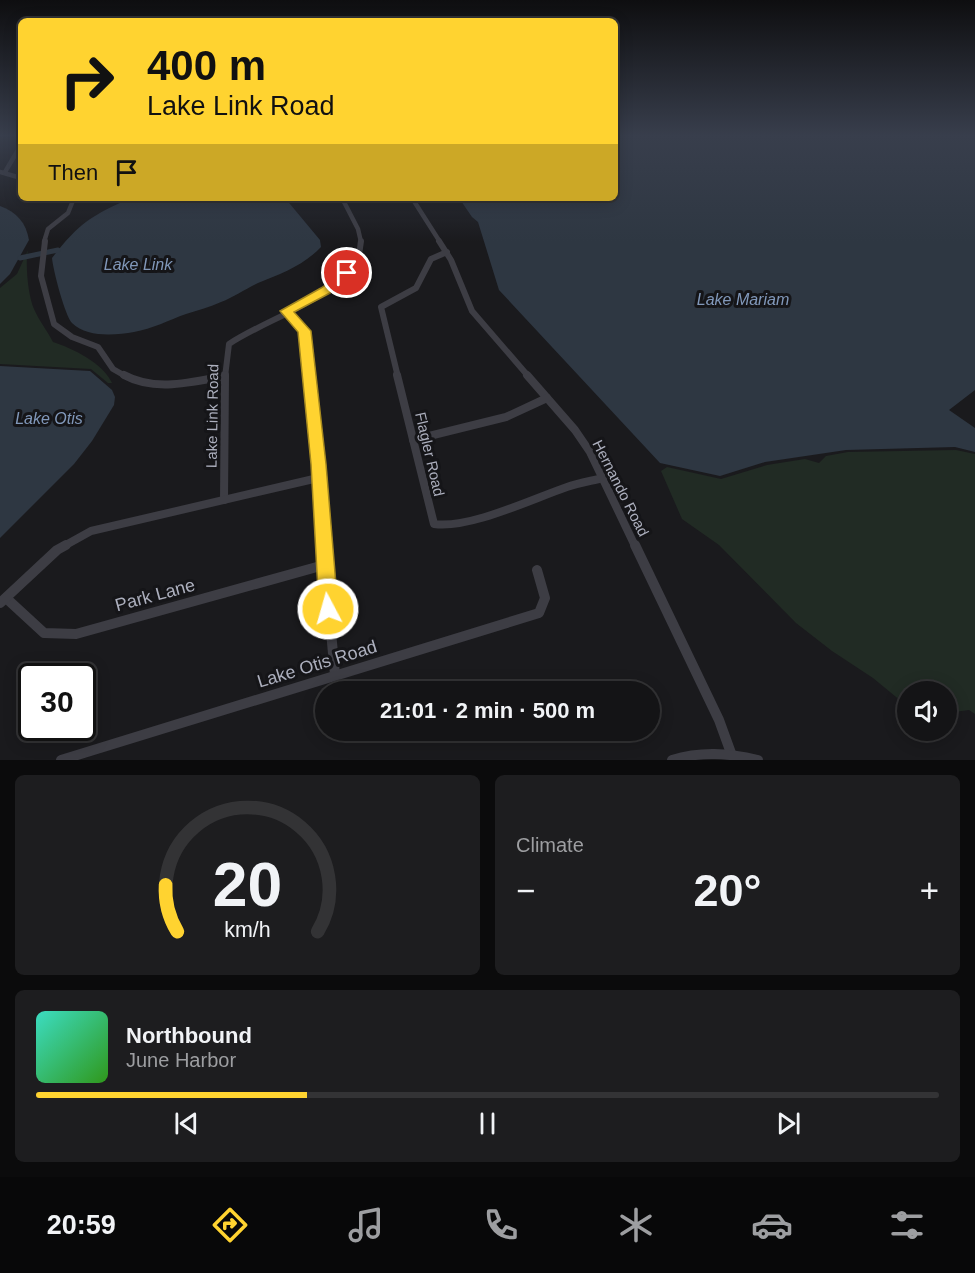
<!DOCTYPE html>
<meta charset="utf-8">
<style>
:root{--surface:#141416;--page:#1d1d1f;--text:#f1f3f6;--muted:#9d9ea1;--line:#333335;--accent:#ffd330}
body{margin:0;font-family:Arial,sans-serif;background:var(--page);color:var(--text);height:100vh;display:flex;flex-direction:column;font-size:22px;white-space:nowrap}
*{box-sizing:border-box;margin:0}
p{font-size:20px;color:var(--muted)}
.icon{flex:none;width:33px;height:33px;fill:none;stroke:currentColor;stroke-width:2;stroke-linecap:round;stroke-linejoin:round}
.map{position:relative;height:760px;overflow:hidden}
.drawer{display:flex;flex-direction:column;gap:15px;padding:15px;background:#0b0b0c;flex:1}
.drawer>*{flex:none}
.guide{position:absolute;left:18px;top:18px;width:600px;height:183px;border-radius:9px;box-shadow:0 3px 15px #0003,0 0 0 2px var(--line);background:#ffd330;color:#111;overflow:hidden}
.buttons{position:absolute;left:897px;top:681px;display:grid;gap:12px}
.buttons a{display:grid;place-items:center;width:60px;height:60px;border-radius:50%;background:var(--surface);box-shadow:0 3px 15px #0003,0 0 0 2px var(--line);font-size:30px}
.speed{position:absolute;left:18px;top:663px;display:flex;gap:12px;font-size:30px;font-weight:700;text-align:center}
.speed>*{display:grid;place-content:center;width:78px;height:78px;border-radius:50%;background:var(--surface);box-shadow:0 3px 15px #0003,0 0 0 2px var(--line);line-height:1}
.speed .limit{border:3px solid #111;border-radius:9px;background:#fff;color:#111}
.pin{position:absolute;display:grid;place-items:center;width:51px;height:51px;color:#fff;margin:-26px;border:3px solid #fff;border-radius:50%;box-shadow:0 2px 6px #0007}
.me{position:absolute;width:66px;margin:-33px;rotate:354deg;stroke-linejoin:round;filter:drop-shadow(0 0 4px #0008)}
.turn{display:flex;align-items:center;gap:21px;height:126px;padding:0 30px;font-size:27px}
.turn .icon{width:78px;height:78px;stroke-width:2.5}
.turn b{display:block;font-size:42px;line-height:51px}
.then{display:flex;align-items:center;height:57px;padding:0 30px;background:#0003;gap:12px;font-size:22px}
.big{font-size:45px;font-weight:800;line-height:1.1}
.drawer .widget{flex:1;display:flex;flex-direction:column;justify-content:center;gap:9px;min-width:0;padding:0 21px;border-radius:9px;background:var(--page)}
.drawer .dial{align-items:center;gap:0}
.dial svg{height:156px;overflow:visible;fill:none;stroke:var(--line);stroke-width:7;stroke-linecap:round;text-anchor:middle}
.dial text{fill:var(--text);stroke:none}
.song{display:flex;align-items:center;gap:18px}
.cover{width:72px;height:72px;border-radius:9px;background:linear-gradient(135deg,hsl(170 70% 55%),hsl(110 70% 35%))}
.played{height:6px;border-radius:3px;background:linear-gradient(90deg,var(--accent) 30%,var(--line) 30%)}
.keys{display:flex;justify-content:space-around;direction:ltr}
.heat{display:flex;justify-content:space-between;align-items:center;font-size:33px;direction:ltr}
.drawer .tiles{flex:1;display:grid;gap:15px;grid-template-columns:1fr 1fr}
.widget:last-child{grid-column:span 2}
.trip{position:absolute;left:315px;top:681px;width:345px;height:60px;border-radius:30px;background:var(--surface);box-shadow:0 3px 15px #0003,0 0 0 2px var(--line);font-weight:800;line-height:60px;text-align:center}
.menu{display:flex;height:96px;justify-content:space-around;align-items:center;background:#080809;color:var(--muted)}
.menu .icon{width:42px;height:42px}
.menu .active{color:var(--accent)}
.menu b{font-size:27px;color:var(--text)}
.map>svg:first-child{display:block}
</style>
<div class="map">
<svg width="975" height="760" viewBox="0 0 975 760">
<rect width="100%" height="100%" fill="#1a1a1d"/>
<!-- green -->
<g fill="#212b24">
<path d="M28,250C25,263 28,296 34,309C39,321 47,330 53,342C72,348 103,363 112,383H108L91,369L0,364V288L17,274Z"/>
<polygon points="956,450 975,454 975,714 969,710 947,713 946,692 908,692 907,706 873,678 832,651 796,623 719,545 682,519 661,471 667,467 721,479 767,465 805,459 819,463 826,456 848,452"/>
</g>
<!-- water -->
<g fill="#2e3742">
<polygon points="615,135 975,135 975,390 949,410 975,428 975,452 955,447 846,450 765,462 720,476 660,463 499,290 478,222 472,217 459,198 615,198"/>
<path d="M131,198H285L320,240L321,247C304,265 281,274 258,283C245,289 234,297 221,302C210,307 198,310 186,314C169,320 152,329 134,332C116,335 87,338 72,323C65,316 53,270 52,258C78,224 92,215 131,198Z"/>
<path d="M0,206C17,212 26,223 29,240L10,274L0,284Z"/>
<polygon points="0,366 90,371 112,390 115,397 114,405 92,441 74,464 0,538"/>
</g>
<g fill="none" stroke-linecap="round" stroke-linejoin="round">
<!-- canal -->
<polyline stroke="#2e3742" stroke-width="5" points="20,258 58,250"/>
<!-- street-far3 -->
<g stroke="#3d3d44" stroke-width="4.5">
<polyline points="0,172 21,178"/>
<polyline points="5,172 21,145"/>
<polyline points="342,198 358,229 361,242"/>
<polyline points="412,198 440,242"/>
<polyline points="44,242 48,229 68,213 74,198"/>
</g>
<!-- street-far2 -->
<g stroke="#3d3d44" stroke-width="6">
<polyline points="45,241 41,276 54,324 72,337 98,347 113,369 127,377"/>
<polyline points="439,241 451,260 472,311 529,377"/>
<polyline points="286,311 304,331 309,377"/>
<polyline points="222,377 225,376"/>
<path d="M225,377L229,344C266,319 336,299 357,259C360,254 360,247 361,241"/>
<polyline points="398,377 381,307 416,288 431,259 447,252"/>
</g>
<!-- street-far1 -->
<g stroke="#3d3d44" stroke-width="8">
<path d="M124,375C155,392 192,382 225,376"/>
<polyline points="309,375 318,464 323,546"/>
<path d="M397,375L434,524C470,529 532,499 567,487C578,483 591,481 603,478"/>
<polyline points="527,375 575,430 590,452 635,546"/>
<polyline points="413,440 506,417 547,398"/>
<polyline points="224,500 225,375"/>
<polyline points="64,546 91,531 318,478"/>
</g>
<!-- street -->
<g stroke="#3d3d44" stroke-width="10">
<polyline points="323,545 335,675"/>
<polyline points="635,545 719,720 731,753"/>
<polyline points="6,598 44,633 76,634 324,565"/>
<polyline points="0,603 57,550 66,545"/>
<polyline points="61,760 539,613 545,598 537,570"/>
<path d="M672,760C701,751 728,753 758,760"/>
</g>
</g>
<!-- sky -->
<linearGradient id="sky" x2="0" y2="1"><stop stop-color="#0e0e10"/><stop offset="0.56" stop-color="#383e4c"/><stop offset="1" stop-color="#383e4c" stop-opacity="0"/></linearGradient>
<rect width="975" height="242" fill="url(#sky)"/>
<!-- route -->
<polygon fill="#ffd330" stroke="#a6891f" stroke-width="1.5" points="347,270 351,271 351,276 330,293 294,312 311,331 326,464 338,609 335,616 328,618 322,616 319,609 311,464 298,332 280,311 321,288"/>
<g text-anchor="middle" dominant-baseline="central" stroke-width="6" stroke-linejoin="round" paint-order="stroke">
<!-- street labels -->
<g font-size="15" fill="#acafbd" stroke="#151518">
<text transform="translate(212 416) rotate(-89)">Lake Link Road</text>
<text transform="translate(430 454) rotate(77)">Flagler Road</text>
<text transform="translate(621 488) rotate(63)">Hernando Road</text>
</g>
<!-- water labels -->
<g font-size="16" font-style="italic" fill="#8198ba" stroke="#151518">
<text x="138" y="264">Lake Link</text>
<text x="743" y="299">Lake Mariam</text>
<text x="49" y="418">Lake Otis</text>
</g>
<!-- near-street labels -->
<g font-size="18" fill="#acafbd" stroke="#151518">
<text transform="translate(155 595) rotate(-15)">Park Lane</text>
<text transform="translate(317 664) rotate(-17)">Lake Otis Road</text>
</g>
</g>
</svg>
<div class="buttons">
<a><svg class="icon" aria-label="sound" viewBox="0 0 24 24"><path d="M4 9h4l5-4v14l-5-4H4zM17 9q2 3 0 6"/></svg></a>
</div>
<div class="speed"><div class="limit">30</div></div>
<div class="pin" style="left:347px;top:273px;background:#d93025"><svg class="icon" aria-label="arrive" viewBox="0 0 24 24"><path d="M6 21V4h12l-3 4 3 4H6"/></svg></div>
<svg class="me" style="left:328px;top:609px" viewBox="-20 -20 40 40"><circle r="17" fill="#ffd330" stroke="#fff" stroke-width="3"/><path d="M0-11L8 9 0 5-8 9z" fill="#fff"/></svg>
<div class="trip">21:01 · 2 min · 500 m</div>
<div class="guide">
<div class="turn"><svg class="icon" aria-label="right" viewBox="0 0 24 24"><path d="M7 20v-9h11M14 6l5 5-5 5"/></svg><div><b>400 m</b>Lake Link Road</div></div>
<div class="then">Then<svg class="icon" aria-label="arrive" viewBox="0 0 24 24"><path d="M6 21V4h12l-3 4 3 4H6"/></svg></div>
</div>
</div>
<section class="drawer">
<div class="tiles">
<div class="widget dial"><svg viewBox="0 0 100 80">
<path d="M14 69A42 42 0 1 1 86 69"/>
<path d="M14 69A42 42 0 0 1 8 45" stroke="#ffd330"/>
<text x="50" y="56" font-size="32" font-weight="700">20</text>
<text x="50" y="72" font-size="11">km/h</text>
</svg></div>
<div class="widget"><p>Climate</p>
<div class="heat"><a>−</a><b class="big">20°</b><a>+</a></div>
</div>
<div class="widget">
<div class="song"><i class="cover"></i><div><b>Northbound</b><p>June Harbor</p></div></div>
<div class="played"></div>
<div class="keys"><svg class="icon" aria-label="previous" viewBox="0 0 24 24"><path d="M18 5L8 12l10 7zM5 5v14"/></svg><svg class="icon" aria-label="pause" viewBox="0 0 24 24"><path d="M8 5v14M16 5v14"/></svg><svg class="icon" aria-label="next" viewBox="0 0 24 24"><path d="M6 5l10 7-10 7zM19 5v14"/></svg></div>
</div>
</div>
</section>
<nav class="menu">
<b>20:59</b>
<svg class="icon active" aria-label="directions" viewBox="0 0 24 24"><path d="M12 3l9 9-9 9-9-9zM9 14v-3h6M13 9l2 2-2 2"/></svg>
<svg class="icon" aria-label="music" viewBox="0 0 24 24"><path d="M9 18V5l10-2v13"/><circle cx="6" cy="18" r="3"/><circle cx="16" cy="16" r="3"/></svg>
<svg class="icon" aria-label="phone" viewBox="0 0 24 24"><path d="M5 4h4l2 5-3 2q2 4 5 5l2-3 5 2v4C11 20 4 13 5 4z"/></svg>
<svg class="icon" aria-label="climate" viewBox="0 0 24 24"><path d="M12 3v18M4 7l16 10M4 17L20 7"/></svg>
<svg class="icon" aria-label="car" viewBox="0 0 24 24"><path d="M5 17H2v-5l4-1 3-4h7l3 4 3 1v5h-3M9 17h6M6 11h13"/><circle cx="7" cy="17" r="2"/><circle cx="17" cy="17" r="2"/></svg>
<svg class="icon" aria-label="filters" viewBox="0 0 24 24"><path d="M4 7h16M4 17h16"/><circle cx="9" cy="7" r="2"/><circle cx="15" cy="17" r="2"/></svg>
</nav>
